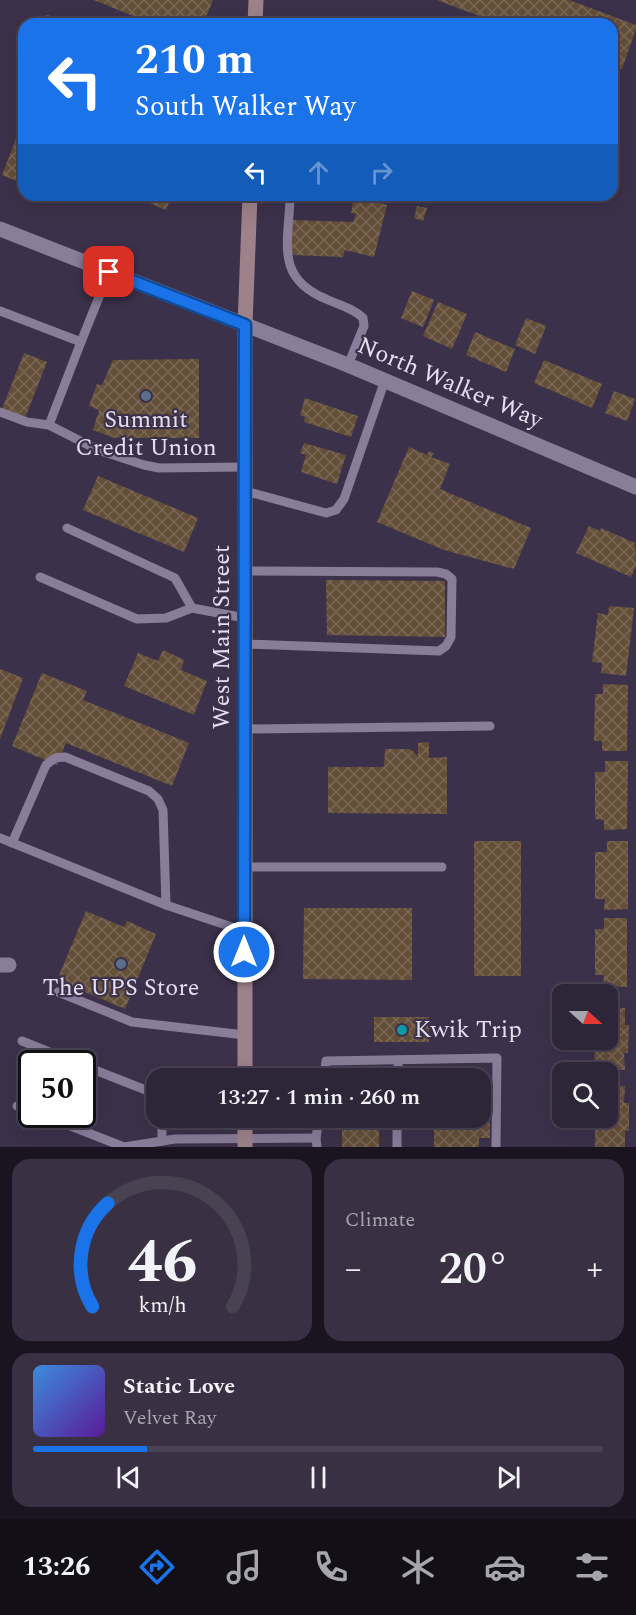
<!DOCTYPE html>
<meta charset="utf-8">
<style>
:root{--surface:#2d2538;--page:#393143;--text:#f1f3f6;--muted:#a7a5ae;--line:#484253;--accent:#1a73e8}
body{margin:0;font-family:Spectral,serif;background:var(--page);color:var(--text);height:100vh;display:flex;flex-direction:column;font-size:22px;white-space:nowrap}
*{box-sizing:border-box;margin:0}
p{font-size:20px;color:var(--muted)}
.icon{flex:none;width:33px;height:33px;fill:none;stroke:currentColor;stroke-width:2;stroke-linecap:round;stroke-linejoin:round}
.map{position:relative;height:1147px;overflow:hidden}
.drawer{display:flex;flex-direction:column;gap:12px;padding:12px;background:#19141f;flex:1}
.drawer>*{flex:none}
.banner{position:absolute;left:18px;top:18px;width:600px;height:183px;border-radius:18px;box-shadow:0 6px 24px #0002,0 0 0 2px var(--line);background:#1a73e8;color:#fff;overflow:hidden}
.needle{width:39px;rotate:111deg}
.fabs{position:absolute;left:552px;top:984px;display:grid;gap:12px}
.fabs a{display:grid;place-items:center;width:66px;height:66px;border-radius:12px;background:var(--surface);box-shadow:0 6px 24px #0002,0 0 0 2px var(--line);font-size:30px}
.speed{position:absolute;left:18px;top:1050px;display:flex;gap:12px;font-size:30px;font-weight:700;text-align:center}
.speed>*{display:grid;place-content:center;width:78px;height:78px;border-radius:50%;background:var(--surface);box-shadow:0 6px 24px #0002,0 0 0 2px var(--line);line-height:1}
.speed .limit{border:3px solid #111;border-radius:9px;background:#fff;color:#111}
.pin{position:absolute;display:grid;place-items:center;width:51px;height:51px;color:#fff;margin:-26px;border-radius:12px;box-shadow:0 3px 9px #0006}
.me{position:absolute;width:66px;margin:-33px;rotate:0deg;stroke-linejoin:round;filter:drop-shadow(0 0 4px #0008)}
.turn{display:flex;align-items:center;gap:21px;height:126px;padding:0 18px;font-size:27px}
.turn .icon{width:78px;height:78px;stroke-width:2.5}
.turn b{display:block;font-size:42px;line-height:51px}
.lanes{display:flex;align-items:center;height:57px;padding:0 18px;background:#0003;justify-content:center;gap:30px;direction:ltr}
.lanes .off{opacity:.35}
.big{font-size:45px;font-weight:600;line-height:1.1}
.drawer .tile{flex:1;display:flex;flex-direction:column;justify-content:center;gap:9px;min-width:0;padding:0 21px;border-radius:18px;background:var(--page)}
.drawer .dial{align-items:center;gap:0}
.dial svg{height:156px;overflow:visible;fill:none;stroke:var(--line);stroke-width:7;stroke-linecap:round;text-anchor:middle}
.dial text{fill:var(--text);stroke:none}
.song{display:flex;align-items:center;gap:18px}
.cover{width:72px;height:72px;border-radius:9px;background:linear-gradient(135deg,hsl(210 70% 55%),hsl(270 70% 35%))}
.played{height:6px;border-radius:3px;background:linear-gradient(90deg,var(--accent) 20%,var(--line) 20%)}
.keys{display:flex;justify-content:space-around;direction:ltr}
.heat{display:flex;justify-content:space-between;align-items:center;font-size:33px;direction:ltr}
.drawer .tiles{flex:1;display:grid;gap:12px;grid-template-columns:1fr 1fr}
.tile:last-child{grid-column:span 2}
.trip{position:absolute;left:146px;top:1068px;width:345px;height:60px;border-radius:18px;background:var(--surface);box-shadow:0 6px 24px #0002,0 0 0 2px var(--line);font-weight:600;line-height:60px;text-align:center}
.tab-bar{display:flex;height:96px;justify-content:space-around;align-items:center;background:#120f16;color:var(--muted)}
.tab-bar .icon{width:42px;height:42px}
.tab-bar .selected{color:var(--accent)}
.tab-bar b{font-size:27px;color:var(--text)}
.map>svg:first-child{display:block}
</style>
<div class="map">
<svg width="636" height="1147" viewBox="0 0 636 1147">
<defs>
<pattern id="building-cross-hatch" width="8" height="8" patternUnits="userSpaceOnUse" patternTransform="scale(1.5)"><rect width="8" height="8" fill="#644f39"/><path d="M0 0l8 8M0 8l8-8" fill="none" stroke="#7a6856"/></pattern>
</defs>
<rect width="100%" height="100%" fill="#3c314a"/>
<!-- building -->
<g fill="url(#building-cross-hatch)">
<polygon points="94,0 213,0 203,24 141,24 134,21 135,17"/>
<polygon points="437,0 569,0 636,25 636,29 622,69 612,66 612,24 500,24"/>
<polygon points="24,118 24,184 2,175"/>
<polygon points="130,195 172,195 166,210"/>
<polygon points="354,197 387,205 374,257 345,250 343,257 291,255 292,220 353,222 356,214 351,213"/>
<polygon points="417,206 427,208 423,221 414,218"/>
<polygon points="412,291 434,300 423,327 401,318"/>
<polygon points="438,302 467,314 452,349 423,336"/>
<polygon points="526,318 546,326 535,354 515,345"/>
<polygon points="475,332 515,349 506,372 466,355"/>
<polygon points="24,353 47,362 25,418 2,409"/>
<polygon points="199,359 199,438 114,438 93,430 99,410 89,406 97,384 102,385 113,360"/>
<polygon points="544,360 602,384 592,408 534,383"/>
<polygon points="614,391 635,399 627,421 605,413"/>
<polygon points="305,398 358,416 351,437 304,422 305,417 300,415"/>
<polygon points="304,443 346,455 337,484 301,472 306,455 300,453"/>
<polygon points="409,447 427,455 429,451 434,453 431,457 450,464 440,489 531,528 514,569 444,550 377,522"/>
<polygon points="98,476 198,518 184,552 83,510"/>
<polygon points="589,526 600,531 601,528 635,543 636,566 631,577 576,553"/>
<polygon points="326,580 445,581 445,637 327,635"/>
<polygon points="609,606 634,608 626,676 601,673 602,663 592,662 598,613 608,615"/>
<polygon points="163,650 184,660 181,670 207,681 194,715 124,686 138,653 158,661"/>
<polygon points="0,669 23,678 0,739"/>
<polygon points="42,673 87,691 83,700 189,743 172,786 66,743 57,765 12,746"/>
<polygon points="603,684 628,685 627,751 602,751 602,741 594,741 595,694 603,694"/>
<polygon points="429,742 429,758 447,757 447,814 328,813 328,767 384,767 385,749 410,749 418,756 418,743"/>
<polygon points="605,761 628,761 627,829 604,830 604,820 595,819 595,772 605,772"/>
<rect x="474" y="841" width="47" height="135"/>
<polygon points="607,841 628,841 628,909 604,910 605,899 595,899 595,852 607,852"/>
<polygon points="304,908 412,908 412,980 303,979"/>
<polygon points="86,911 124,927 127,921 156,934 125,1009 57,980"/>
<polygon points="604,918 627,918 627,987 603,986 604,975 595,975 595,929 604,929"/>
<polygon points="608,1008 625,1008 625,1025 629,1025 628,1053 624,1053 625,1070 594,1070 595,1040 608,1040"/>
<rect x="374" y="1017" width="55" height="25"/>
<polygon points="608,1086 625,1086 624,1103 629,1103 629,1131 625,1130 625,1147 595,1147 595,1118 608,1118"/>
<polygon points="480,1088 489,1088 490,1138 479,1138 479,1147 434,1147 434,1130 431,1130 430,1118 480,1118"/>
<rect x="342" y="1118" width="37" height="29"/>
</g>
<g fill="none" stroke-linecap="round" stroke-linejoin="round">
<!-- service -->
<g stroke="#897d9a" stroke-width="9">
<polyline points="44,24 48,20 60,24"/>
<path d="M287,195L290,200C288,245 276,278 326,299C339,305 353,308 363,318L364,326L348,365"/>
<polyline points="0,311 81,342 109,272"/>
<polyline points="0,412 27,422 49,425 98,450 144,465 159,468 244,467"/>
<polyline points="49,425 81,342"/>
<polyline points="245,491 326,513 336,510 344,499 385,380"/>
<polyline points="67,528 175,578 192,608 245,618"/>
<polyline points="40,577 137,619 166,618 192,608"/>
<polyline points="245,644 439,651 446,646 451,637 452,579 446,574 437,572 245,571"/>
<polyline points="245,729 490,726"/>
<polyline points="0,838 166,905 244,931"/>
<polyline points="12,843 46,765 55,758 65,757 149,791 158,799 163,810 166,905"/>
<polyline points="245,867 442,867"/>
<polyline points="58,992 132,1022 245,1035"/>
<polyline points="22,1041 79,1064"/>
<polyline points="82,1065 156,1094"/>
<polyline points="324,1078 326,1061 497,1058 496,1147"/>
<polyline points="398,1078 398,1060"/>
<polyline points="17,1106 32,1111"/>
<polyline points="40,1114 124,1147 175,1139 316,1138"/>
<polyline points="162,1141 162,1118"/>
<polyline points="317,1147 316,1138 319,1118"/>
<polyline points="397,1147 397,1118"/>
</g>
<!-- minor -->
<g stroke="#897d9a" stroke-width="15">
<polyline points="0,229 348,365 636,487"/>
<polyline points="0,965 9,965"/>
</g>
<!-- secondary -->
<g stroke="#9d8289" stroke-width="15">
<polyline points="255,24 256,0"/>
<polyline points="245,1078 245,325 250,195"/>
<polyline points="245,1147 245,1118"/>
</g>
</g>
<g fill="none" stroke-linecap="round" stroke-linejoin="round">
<defs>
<polyline id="route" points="109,272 245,325 244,952"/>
</defs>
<!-- route casing -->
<use href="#route" stroke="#114b97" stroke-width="15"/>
<!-- route -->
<use href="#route" stroke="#1a73e8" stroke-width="10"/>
</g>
<!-- markers -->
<g fill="#5c6f8a" stroke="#3c314a" stroke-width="2">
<circle cx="146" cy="396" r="6"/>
<circle cx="121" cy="964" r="6"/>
</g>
<circle fill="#0f9aa8" stroke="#3c314a" stroke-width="2" cx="402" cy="1030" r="6"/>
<g text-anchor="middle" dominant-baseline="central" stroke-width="4.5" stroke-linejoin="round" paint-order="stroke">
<!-- street labels -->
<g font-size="24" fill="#e5dfef" stroke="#3c314a">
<text transform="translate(450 383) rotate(23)">North Walker Way</text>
<text transform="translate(222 637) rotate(-90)">West Main Street</text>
</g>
<!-- poi labels -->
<g font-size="24" fill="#e5dfef" stroke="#3c314a">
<text x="146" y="420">Summit<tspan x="146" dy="28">Credit Union</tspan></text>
<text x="121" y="988">The UPS Store</text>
<text x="414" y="1030" text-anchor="start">Kwik Trip</text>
</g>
</g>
</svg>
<div class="fabs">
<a><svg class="needle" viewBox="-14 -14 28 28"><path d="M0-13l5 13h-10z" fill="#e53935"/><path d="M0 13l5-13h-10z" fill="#a7a5ae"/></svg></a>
<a><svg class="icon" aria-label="search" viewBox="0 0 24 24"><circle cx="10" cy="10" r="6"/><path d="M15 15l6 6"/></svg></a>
</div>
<div class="speed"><div class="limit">50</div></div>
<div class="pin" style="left:109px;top:272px;background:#d93025"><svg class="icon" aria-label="arrive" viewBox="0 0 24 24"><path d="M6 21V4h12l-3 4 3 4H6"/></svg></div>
<svg class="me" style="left:244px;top:952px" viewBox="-20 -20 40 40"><circle r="17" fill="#1a73e8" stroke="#fff" stroke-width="3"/><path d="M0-11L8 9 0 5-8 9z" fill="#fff"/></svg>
<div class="trip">13:27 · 1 min · 260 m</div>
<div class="banner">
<div class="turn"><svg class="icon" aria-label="left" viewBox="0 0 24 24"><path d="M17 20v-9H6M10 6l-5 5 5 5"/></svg><div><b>210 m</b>South Walker Way</div></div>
<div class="lanes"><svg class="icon" aria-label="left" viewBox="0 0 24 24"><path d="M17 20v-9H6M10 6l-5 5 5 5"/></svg><svg class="icon off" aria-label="ahead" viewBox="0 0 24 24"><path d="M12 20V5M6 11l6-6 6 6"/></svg><svg class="icon off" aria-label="right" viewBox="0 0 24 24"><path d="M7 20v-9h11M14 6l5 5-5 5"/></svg></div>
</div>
</div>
<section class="drawer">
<div class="tiles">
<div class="tile dial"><svg viewBox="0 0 100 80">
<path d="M14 69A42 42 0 1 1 86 69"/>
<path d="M14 69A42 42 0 0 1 22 16" stroke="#1a73e8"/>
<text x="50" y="56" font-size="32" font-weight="700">46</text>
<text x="50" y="72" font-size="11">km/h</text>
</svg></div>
<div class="tile"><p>Climate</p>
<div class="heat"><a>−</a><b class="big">20°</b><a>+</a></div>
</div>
<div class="tile">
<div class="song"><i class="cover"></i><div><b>Static Love</b><p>Velvet Ray</p></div></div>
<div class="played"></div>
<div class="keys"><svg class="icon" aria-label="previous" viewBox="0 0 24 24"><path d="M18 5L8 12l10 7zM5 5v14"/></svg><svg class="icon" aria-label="pause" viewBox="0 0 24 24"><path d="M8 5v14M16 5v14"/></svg><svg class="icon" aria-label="next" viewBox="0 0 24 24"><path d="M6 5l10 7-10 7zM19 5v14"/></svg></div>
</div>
</div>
</section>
<nav class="tab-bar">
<b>13:26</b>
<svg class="icon selected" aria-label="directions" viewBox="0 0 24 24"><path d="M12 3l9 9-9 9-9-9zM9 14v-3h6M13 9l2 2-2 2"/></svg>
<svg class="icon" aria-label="music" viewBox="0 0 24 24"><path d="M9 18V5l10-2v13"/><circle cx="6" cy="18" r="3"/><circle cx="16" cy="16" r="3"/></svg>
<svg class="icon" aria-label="phone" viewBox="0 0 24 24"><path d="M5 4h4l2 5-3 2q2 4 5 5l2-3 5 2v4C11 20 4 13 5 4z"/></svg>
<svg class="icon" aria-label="climate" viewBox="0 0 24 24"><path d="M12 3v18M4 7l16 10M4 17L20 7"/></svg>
<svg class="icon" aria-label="car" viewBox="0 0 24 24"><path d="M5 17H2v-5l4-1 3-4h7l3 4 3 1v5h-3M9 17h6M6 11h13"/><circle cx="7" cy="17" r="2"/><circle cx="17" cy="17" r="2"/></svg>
<svg class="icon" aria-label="filters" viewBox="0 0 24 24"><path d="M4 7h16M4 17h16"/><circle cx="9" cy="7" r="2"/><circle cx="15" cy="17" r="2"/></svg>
</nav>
